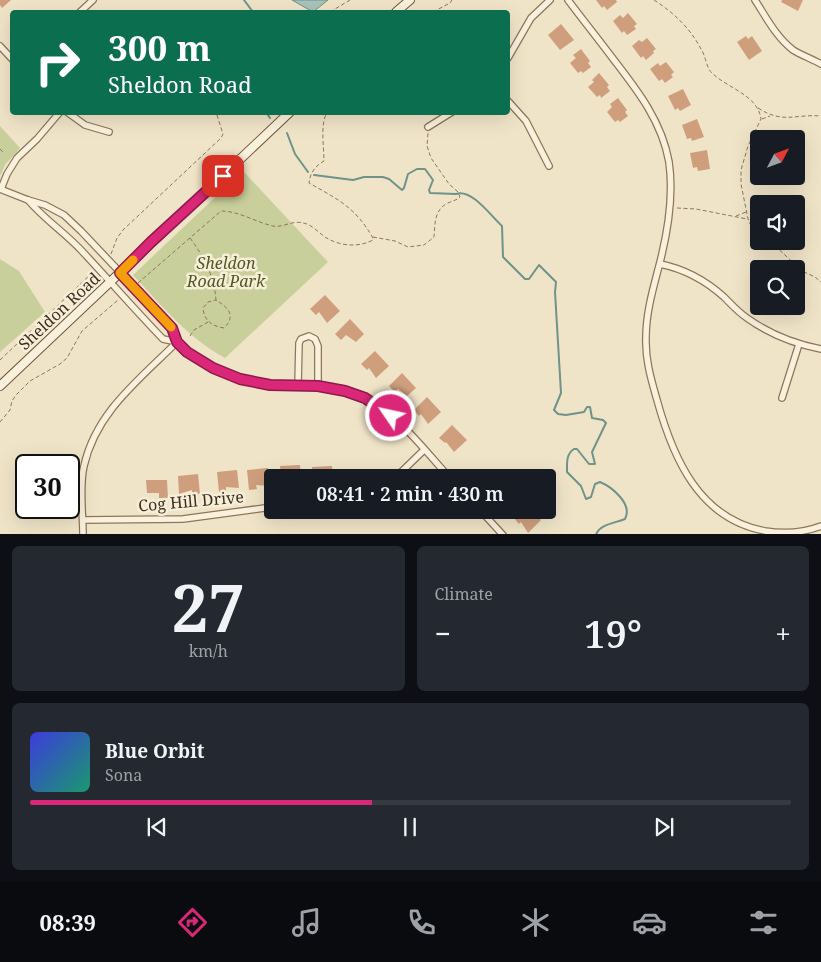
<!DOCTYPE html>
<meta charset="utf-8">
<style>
:root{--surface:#171b24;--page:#242831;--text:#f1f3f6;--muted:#9ea1a6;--line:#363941;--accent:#db2777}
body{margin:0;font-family:"Noto Serif",serif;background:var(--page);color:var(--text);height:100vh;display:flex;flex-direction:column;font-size:19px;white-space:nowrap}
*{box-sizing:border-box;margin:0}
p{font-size:16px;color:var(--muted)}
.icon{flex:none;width:28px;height:28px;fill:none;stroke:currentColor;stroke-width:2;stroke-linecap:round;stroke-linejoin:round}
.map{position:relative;height:534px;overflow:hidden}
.side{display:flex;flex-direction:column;gap:12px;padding:12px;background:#0d0f14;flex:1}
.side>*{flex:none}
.banner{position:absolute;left:10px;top:10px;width:500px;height:105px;border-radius:5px;box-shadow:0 5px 20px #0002;background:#0b6e4f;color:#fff;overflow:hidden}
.needle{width:32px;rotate:49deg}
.tools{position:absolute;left:750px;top:130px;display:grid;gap:10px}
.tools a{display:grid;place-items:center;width:55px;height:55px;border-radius:5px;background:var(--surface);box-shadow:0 5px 20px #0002;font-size:25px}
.speed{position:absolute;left:15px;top:454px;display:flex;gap:10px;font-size:25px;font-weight:700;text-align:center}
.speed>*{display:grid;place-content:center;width:65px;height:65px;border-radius:50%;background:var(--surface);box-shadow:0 5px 20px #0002;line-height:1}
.speed .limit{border:2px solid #111;border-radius:8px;background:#fff;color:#111}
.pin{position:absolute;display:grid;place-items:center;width:42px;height:42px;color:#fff;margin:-21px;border-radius:10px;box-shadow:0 2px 8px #0006}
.me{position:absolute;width:55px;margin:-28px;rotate:304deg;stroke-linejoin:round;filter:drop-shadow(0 0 4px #0008)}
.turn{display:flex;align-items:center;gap:18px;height:105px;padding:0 15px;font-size:22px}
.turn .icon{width:65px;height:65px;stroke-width:2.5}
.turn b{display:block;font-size:35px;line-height:42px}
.big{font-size:38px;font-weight:600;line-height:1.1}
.side .widget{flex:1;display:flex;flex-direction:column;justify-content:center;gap:8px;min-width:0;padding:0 18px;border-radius:8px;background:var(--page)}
.side .dial{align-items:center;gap:0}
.dial b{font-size:65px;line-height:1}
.song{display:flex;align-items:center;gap:15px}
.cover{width:60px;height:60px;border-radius:8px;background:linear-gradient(135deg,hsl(240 70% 55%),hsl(160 70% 35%))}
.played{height:5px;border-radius:2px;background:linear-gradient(90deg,var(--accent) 45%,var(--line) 45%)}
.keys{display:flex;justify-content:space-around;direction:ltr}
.heat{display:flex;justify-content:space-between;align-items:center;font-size:28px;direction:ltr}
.side .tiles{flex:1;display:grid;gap:12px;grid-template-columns:1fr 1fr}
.widget:last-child{grid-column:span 2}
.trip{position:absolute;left:264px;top:469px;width:292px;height:50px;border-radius:5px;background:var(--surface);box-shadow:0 5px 20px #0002;font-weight:600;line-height:50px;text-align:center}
.dock{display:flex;height:80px;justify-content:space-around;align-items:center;background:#090b0e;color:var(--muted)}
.dock .icon{width:35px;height:35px}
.dock .on{color:var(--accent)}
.dock b{font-size:22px;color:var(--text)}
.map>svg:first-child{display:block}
</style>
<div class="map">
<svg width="821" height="535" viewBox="0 0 821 535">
<rect width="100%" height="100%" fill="#f0e4c8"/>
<!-- green -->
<g fill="#c9cf9b">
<polygon points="0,126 20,148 5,165 0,176"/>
<path d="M243,171L328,262L225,358C187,337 162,306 133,275Z"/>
<polygon points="0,259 19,271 45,312 0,352"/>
</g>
<!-- water -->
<polygon fill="#a9c4bc" stroke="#6f938a" points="292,0 328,0 313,12"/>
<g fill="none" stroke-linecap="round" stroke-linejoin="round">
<!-- stream -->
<g stroke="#6f938a" stroke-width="2">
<polyline points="244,0 253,12"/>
<polyline points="266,112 270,118"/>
<polyline points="287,133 295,154 308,172"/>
<path d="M314,175L353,180L364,177H383L389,179L402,190L404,188L408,174L417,169H425L433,180L429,190L430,193L456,194C471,188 491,216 502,226L503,257L525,279H529L539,265L556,282L555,292L561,393L554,410L558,414L566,415L584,412L587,407H590L592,418L603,420L606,423L592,452L595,464H589L577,449H574C566,454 567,463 567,472L581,486L586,499L591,497L595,484L600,482C612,487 633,504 625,519C616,523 599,524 596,535"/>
</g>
</g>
<!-- building -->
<g fill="#cf9f7d">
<polygon points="0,0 11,0 2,8 0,5"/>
<polygon points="596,0 616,0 617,2 607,10 604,6 602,8"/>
<polygon points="782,0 803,0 798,11 781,2"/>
<polygon points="628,13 637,24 634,26 636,29 627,35 624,31 622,33 613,21 620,15 623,18"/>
<polygon points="561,24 574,40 560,50 548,35"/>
<polygon points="746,36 748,39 752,36 762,51 749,60 737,42"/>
<polygon points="647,38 656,49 653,51 654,53 646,60 643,56 641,58 632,46 639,40 642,42"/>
<polygon points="581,49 590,61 588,63 591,67 583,73 581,71 578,73 570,63 576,58 573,55"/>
<polygon points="666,62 674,72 671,75 673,77 665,83 662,79 659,81 650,69 658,63 660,66"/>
<polygon points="599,73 609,85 607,87 610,91 601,98 600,95 597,97 588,87 594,82 592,80"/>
<polygon points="683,89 691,105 680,111 678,108 675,110 668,96"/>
<polygon points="618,98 627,110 625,112 628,116 620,122 618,120 615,122 607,112 612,107 610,104"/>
<polygon points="697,119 704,137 692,141 691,138 687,139 682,125"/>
<polygon points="707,150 710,169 698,171 697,167 693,168 690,153"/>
<polygon points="325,295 340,311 327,323 319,312 316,315 310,309"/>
<polygon points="350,319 364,334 356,342 346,335 341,340 335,334"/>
<polygon points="375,351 389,366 376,378 369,368 367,370 361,364"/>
<polygon points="402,373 416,388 407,396 398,389 395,392 389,386"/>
<polygon points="427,397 441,412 428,424 421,414 419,416 414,410"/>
<polygon points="452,425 467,440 454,452 446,442 445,443 439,438"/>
<polygon points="300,465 301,478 281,478 280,466"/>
<polygon points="332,466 333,478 313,478 312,467"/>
<polygon points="268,468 269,486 256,485 257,489 249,490 247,470"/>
<polygon points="237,470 239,488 226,487 226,491 219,492 217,472"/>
<polygon points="198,474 200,494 192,495 192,490 179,494 178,476"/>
<polygon points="146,480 167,480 168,498 159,498 159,493 147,493"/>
<polygon points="522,510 531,510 541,520 528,533 521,522 519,524 514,518"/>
</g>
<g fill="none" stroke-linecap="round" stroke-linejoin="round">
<defs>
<g id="minor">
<path d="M568,0C583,20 599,40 614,60C638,91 662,122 669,162C674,197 668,232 659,266C653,289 646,313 646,337C645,359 651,379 657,400C673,458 699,519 765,531C784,534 803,533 821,526"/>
<path d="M755,0C766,17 776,37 793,50C801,55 812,59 821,64"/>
<polyline points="80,12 93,0"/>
<polyline points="0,46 12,59"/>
<polyline points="508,58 531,18 550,0"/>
<polyline points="508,101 526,121 549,166"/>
<polyline points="67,112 85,125 109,132"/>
<polyline points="428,127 452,112"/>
<path d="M0,189L28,200L45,205L64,215L81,231L172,327C173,332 174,338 176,342C189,364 245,381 269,385C279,386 289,385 299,385C321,386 342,389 363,398C397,412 425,451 450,478"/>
<polyline points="1,189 7,174 17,158 37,139 60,112"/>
<path d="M28,200C44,219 64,232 81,250C109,280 135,310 163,339L177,342"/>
<path d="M660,264C685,269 705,280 724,297C731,304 738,312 747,318C768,333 795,344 821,349"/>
<polyline points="298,385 299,343 301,339 309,336 315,339 318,346 318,386"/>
<polyline points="782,398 799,344"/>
<polyline points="395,478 424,450"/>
<polyline points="480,510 503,535"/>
<polyline points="83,520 183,519 272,507"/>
<path d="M83,535C83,514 79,486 84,466C96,412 139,380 177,342"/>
</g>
<g id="secondary">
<polyline points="396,12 410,0"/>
<polyline points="0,386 290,112"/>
</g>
</defs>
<!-- minor casing -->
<use href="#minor" stroke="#8d765c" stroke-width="8"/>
<!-- secondary casing -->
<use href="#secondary" stroke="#6f573f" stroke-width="10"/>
<!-- path -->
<g stroke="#8d765c" stroke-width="1" stroke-dasharray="4 2.5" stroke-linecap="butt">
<path d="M654,0C674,13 690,28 701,49C706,56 706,68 712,73C727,88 758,95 761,119L748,146L741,170V184L748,219L750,224L759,233"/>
<polyline points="330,12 350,0"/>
<polyline points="433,12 450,3 452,0"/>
<path d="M758,108C783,124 794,114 821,116"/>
<polyline points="762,119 770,116"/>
<polyline points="0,149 3,152"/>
<polyline points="677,208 696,209 747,219"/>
<polyline points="736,216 746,212"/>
<path d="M373,237L395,241L408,247L424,245L434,237C435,225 434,211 446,204C451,201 456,201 460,197L458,192L449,184L431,158L427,146L428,133"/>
<path d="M190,238C204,257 214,275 216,300C229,308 236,316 224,328C212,326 204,321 203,308L208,302L216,300"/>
<polyline points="770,241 802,271 815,277 821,282"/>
<polyline points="111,254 117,238 123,230 221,138 223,134 216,112"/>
<path d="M138,283L221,211C239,211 255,222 273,226C283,228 292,220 303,223C311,224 318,232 325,237C339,246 358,248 373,240V238C355,207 339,200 309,183C310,173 315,166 324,161C324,146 320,125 327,112"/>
<polyline points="190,336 194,330 208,322"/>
<polyline points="0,360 92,273"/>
<polyline points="0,422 10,410 12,401 16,395 30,381 60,364 67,358 82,331 118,300"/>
</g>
<!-- minor -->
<use href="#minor" stroke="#faf1dc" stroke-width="5.5"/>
<!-- secondary -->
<use href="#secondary" stroke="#faf1dc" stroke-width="8"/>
</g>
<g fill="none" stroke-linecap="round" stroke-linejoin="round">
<defs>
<polyline id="route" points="223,176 151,242 120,273 172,328 177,342 187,352 213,368 240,379 270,385 318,386 345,391 365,398 391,416"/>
</defs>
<!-- route casing -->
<use href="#route" stroke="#8e194d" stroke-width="12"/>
<!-- route -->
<use href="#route" stroke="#db2777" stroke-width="9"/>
<!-- slow -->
<polyline stroke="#f59e0b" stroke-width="9" points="133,260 120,273 171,327"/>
</g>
<g text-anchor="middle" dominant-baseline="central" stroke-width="5" stroke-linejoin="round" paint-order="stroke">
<!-- park labels -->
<g font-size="16" font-style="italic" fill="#4d5a26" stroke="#f7eed8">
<text x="226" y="263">Sheldon<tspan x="226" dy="18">Road Park</tspan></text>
</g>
<!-- street labels -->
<g font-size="16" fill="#3d2e20" stroke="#f7eed8">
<text transform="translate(59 311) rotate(-43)">Sheldon Road</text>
<text transform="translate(191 501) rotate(-5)">Cog Hill Drive</text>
</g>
</g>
</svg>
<div class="tools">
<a><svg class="needle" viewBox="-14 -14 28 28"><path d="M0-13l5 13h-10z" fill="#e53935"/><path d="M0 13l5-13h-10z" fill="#9ea1a6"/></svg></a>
<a><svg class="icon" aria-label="sound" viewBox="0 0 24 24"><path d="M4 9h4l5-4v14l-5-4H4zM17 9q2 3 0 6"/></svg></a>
<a><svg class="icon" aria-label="search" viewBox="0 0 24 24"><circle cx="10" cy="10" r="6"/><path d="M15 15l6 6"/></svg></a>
</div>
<div class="speed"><div class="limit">30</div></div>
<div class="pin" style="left:223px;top:176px;background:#d93025"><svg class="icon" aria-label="arrive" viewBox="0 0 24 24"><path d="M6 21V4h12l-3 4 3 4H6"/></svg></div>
<svg class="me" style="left:391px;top:416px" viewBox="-20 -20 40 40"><circle r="17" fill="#db2777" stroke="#fff" stroke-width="3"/><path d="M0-11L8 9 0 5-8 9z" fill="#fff"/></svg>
<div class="trip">08:41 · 2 min · 430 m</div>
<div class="banner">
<div class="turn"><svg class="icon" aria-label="right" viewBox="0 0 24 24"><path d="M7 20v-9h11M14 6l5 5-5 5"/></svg><div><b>300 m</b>Sheldon Road</div></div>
</div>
</div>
<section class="side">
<div class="tiles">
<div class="widget dial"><b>27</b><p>km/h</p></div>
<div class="widget"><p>Climate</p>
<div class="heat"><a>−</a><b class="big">19°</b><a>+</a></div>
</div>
<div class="widget">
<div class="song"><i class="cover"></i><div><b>Blue Orbit</b><p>Sona</p></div></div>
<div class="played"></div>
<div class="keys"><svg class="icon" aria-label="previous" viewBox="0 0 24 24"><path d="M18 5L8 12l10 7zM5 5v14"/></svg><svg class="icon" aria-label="pause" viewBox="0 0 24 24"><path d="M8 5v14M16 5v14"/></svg><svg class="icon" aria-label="next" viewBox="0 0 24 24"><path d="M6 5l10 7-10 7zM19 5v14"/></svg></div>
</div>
</div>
</section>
<nav class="dock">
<b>08:39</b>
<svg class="icon on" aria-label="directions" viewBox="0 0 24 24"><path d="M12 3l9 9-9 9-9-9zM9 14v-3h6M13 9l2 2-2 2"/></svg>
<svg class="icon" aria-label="music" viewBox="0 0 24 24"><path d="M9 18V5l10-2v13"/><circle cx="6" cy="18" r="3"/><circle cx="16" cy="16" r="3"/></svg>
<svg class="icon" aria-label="phone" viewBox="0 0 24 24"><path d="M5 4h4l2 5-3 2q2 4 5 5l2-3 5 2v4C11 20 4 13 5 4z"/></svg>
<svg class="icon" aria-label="climate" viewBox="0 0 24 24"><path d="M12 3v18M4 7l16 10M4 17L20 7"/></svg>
<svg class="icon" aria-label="car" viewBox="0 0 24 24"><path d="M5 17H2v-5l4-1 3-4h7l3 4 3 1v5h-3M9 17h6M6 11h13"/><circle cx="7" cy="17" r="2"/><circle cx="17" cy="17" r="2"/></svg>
<svg class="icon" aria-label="filters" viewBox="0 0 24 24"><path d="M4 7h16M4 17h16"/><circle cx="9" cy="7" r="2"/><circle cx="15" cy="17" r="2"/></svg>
</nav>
